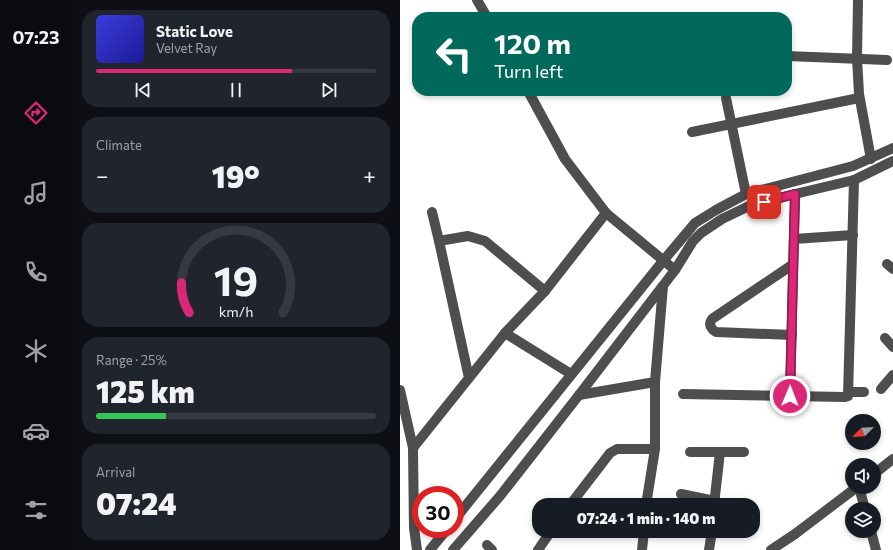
<!DOCTYPE html>
<meta charset="utf-8">
<style>
:root{--surface:#171b24;--page:#20242c;--text:#f1f3f6;--muted:#9ea1a6;--line:#363941;--accent:#db2777}
body{margin:0;font-family:Commissioner,sans-serif;background:var(--page);color:var(--text);height:100vh;display:flex;flex-direction:column;font-size:15px;white-space:nowrap}
*{box-sizing:border-box;margin:0}
p{font-size:13px;color:var(--muted)}
.icon{flex:none;width:22px;height:22px;fill:none;stroke:currentColor;stroke-width:2;stroke-linecap:round;stroke-linejoin:round}
.map{position:relative;flex:1;overflow:hidden}
.side{display:flex;flex-direction:column;gap:10px;padding:10px;background:#0d0f14;width:328px}
.side>*{flex:none}
.banner{position:absolute;left:12px;top:12px;width:380px;height:84px;border-radius:16px;box-shadow:0 2px 6px #0003;background:#00695c;color:#fff;overflow:hidden}
.needle{width:26px;rotate:246deg}
.fabs{position:absolute;left:445px;top:414px;display:grid;gap:8px}
.fabs a{display:grid;place-items:center;width:36px;height:36px;border-radius:50%;background:var(--surface);box-shadow:0 2px 6px #0003;font-size:20px}
.speed{position:absolute;left:12px;top:486px;display:flex;gap:8px;font-size:20px;font-weight:700;text-align:center}
.speed>*{display:grid;place-content:center;width:52px;height:52px;border-radius:50%;background:var(--surface);box-shadow:0 2px 6px #0003;line-height:1}
.speed .limit{border:6px solid #d22;background:#fff;color:#111}
.pin{position:absolute;display:grid;place-items:center;width:34px;height:34px;color:#fff;margin:-17px;border-radius:8px;box-shadow:0 2px 6px #0006}
.me{position:absolute;width:44px;margin:-22px;rotate:1deg;stroke-linejoin:round;filter:drop-shadow(0 0 3px #0008)}
.turn{display:flex;align-items:center;gap:14px;height:84px;padding:0 16px;font-size:18px}
.turn .icon{width:52px;height:52px;stroke-width:2.5}
.turn b{display:block;font-size:28px;line-height:34px}
.big{font-size:30px;font-weight:800;line-height:1.1}
.side .card{flex:1;display:flex;flex-direction:column;justify-content:center;gap:6px;min-width:0;padding:0 14px;border-radius:16px;background:var(--page)}
.side .dial{align-items:center;gap:0}
.dial svg{height:104px;overflow:visible;fill:none;stroke:var(--line);stroke-width:7;stroke-linecap:round;text-anchor:middle}
.dial text{fill:var(--text);stroke:none}
.song{display:flex;align-items:center;gap:12px}
.cover{width:48px;height:48px;border-radius:6px;background:linear-gradient(135deg,hsl(240 70% 55%),hsl(240 70% 35%))}
.played{height:4px;border-radius:2px;background:linear-gradient(90deg,var(--accent) 70%,var(--line) 70%)}
.keys{display:flex;justify-content:space-around;direction:ltr}
.heat{display:flex;justify-content:space-between;align-items:center;font-size:22px;direction:ltr}
.charge{height:6px;border-radius:3px;background:linear-gradient(90deg,#34c759 25%,var(--line) 0)}
.trip{position:absolute;left:132px;top:498px;width:228px;height:40px;border-radius:16px;background:var(--surface);box-shadow:0 2px 6px #0003;font-weight:800;line-height:40px;text-align:center}
main{display:flex;flex:1;min-height:0}
.dock{display:flex;flex-direction:column;width:72px;justify-content:space-around;align-items:center;background:#090b0e;color:var(--muted)}
.dock .icon{width:28px;height:28px}
.dock .active{color:var(--accent)}
.dock b{font-size:18px;color:var(--text)}
.map>svg:first-child{display:block}
</style>
<main>
<nav class="dock">
<b>07:23</b>
<svg class="icon active" aria-label="directions" viewBox="0 0 24 24"><path d="M12 3l9 9-9 9-9-9zM9 14v-3h6M13 9l2 2-2 2"/></svg>
<svg class="icon" aria-label="music" viewBox="0 0 24 24"><path d="M9 18V5l10-2v13"/><circle cx="6" cy="18" r="3"/><circle cx="16" cy="16" r="3"/></svg>
<svg class="icon" aria-label="phone" viewBox="0 0 24 24"><path d="M5 4h4l2 5-3 2q2 4 5 5l2-3 5 2v4C11 20 4 13 5 4z"/></svg>
<svg class="icon" aria-label="climate" viewBox="0 0 24 24"><path d="M12 3v18M4 7l16 10M4 17L20 7"/></svg>
<svg class="icon" aria-label="car" viewBox="0 0 24 24"><path d="M5 17H2v-5l4-1 3-4h7l3 4 3 1v5h-3M9 17h6M6 11h13"/><circle cx="7" cy="17" r="2"/><circle cx="17" cy="17" r="2"/></svg>
<svg class="icon" aria-label="filters" viewBox="0 0 24 24"><path d="M4 7h16M4 17h16"/><circle cx="9" cy="7" r="2"/><circle cx="15" cy="17" r="2"/></svg>
</nav>
<section class="side">
<div class="card">
<div class="song"><i class="cover"></i><div><b>Static Love</b><p>Velvet Ray</p></div></div>
<div class="played"></div>
<div class="keys"><svg class="icon" aria-label="previous" viewBox="0 0 24 24"><path d="M18 5L8 12l10 7zM5 5v14"/></svg><svg class="icon" aria-label="pause" viewBox="0 0 24 24"><path d="M8 5v14M16 5v14"/></svg><svg class="icon" aria-label="next" viewBox="0 0 24 24"><path d="M6 5l10 7-10 7zM19 5v14"/></svg></div>
</div>
<div class="card"><p>Climate</p>
<div class="heat"><a>−</a><b class="big">19°</b><a>+</a></div>
</div>
<div class="card dial"><svg viewBox="0 0 100 80">
<path d="M14 69A42 42 0 1 1 86 69"/>
<path d="M14 69A42 42 0 0 1 8 46" stroke="#db2777"/>
<text x="50" y="56" font-size="32" font-weight="700">19</text>
<text x="50" y="72" font-size="11">km/h</text>
</svg></div>
<div class="card"><p>Range · 25%</p><b class="big">125 km</b><div class="charge"></div></div>
<div class="card"><p>Arrival</p><b class="big">07:24</b></div>
</section>
<div class="map">
<svg width="493" height="550" viewBox="0 0 493 550">
<rect width="100%" height="100%" fill="#fff"/>
<g fill="none" stroke-linecap="round" stroke-linejoin="round">
<!-- minor -->
<g stroke="#4e4e4e" stroke-width="10">
<polyline points="77,0 87,17"/>
<polyline points="458,0 457,58 459,94 471,159"/>
<polyline points="387,56 487,60"/>
<polyline points="128,91 165,159 206,213 275,270"/>
<polyline points="326,98 346,194"/>
<polyline points="292,132 459,98"/>
<polyline points="394,239 453,235"/>
<polyline points="39,241 68,236 85,241 145,291"/>
<polyline points="487,264 493,269"/>
<polyline points="105,333 171,374"/>
<path d="M392,335L316,332C311,329 308,324 312,319L392,265"/>
<polyline points="485,338 493,347"/>
<polyline points="69,378 105,333 145,291 206,213"/>
<polyline points="481,389 493,375"/>
<polyline points="0,390 13,448 14,528 17,550"/>
<polyline points="449,392 464,392"/>
<polyline points="283,394 445,397 448,396 454,180"/>
<polyline points="179,395 255,382"/>
<polyline points="390,396 395,194"/>
<polyline points="13,448 69,378 39,241 32,212"/>
<polyline points="255,449 255,382 263,286"/>
<polyline points="290,452 344,452"/>
<polyline points="474,474 493,459"/>
<polyline points="459,487 465,509"/>
<polyline points="281,494 315,501"/>
<polyline points="170,505 210,453 217,449 255,449 246,505"/>
<polyline points="314,505 320,452"/>
<polyline points="55,519 263,261 295,223 316,210 346,194 453,166 493,148"/>
<polyline points="471,531 476,550"/>
<polyline points="87,545 92,550"/>
<polyline points="30,550 47,529"/>
<polyline points="53,550 100,496 179,395 275,270 293,241 301,233 322,219 349,206 395,194 454,180 493,161"/>
<polyline points="138,550 151,531"/>
<polyline points="242,550 244,531"/>
<polyline points="309,550 312,531"/>
<polyline points="371,550 395,534 457,487"/>
</g>
</g>
<g fill="none" stroke-linecap="round" stroke-linejoin="round">
<defs>
<polyline id="route" points="364,202 395,194 390,396"/>
</defs>
<!-- route casing -->
<use href="#route" stroke="#8e194d" stroke-width="10"/>
<!-- route -->
<use href="#route" stroke="#db2777" stroke-width="7"/>
</g>
</svg>
<div class="fabs">
<a><svg class="needle" viewBox="-14 -14 28 28"><path d="M0-13l5 13h-10z" fill="#e53935"/><path d="M0 13l5-13h-10z" fill="#9ea1a6"/></svg></a>
<a><svg class="icon" aria-label="sound" viewBox="0 0 24 24"><path d="M4 9h4l5-4v14l-5-4H4zM17 9q2 3 0 6"/></svg></a>
<a><svg class="icon" aria-label="layers" viewBox="0 0 24 24"><path d="M12 4l9 5-9 5-9-5zM3 14l9 5 9-5"/></svg></a>
</div>
<div class="speed"><div class="limit">30</div></div>
<div class="pin" style="left:364px;top:202px;background:#d93025"><svg class="icon" aria-label="arrive" viewBox="0 0 24 24"><path d="M6 21V4h12l-3 4 3 4H6"/></svg></div>
<svg class="me" style="left:390px;top:396px" viewBox="-20 -20 40 40"><circle r="17" fill="#db2777" stroke="#fff" stroke-width="3"/><path d="M0-11L8 9 0 5-8 9z" fill="#fff"/></svg>
<div class="trip">07:24 · 1 min · 140 m</div>
<div class="banner">
<div class="turn"><svg class="icon" aria-label="left" viewBox="0 0 24 24"><path d="M17 20v-9H6M10 6l-5 5 5 5"/></svg><div><b>120 m</b>Turn left</div></div>
</div>
</div>
</main>
